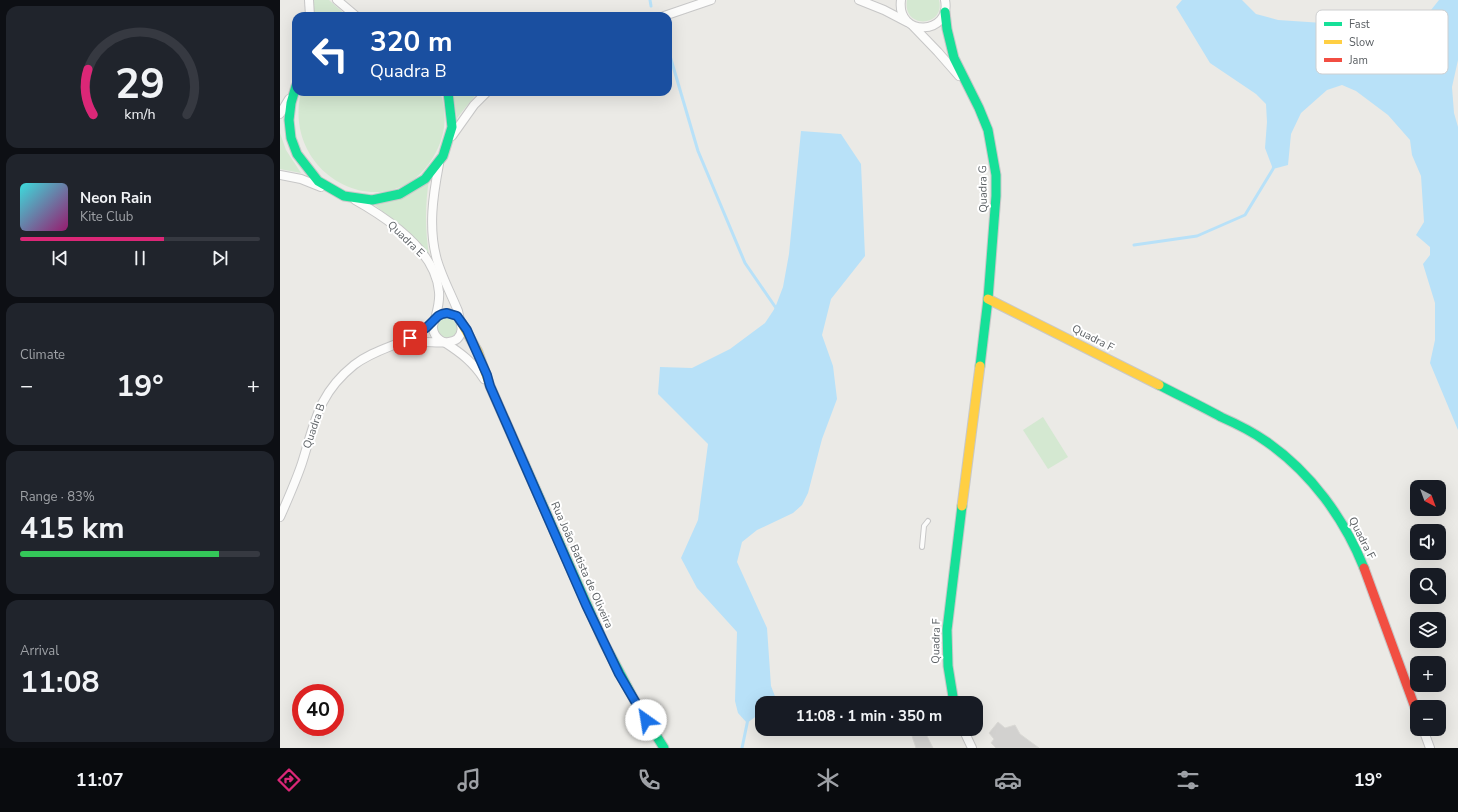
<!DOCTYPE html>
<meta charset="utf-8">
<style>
:root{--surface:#171b24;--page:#20242c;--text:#f1f3f6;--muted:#9ea1a6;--line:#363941;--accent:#db2777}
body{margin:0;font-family:"Nunito Sans",sans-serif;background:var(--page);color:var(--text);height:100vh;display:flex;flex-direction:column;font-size:15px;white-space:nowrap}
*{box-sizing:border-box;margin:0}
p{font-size:13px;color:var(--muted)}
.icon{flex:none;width:22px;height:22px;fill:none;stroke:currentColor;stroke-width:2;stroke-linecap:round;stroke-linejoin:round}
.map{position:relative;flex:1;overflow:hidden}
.details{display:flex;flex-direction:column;gap:6px;padding:6px;background:#0d0f14;width:280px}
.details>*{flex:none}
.top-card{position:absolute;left:12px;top:12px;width:380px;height:84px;border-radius:12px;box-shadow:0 4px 16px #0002;background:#1a4fa0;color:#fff;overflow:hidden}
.needle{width:26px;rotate:139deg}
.buttons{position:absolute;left:1130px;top:480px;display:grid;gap:8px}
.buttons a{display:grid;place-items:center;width:36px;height:36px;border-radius:8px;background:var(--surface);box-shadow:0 4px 16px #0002;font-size:20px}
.speed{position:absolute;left:12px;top:684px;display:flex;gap:8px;font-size:20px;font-weight:700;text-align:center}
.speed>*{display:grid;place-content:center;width:52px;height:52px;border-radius:50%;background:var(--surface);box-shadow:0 4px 16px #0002;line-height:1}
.speed .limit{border:6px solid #d22;background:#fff;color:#111}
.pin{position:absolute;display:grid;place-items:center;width:34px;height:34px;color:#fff;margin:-17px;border-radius:8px;box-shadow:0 2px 6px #0006}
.me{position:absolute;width:44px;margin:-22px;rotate:328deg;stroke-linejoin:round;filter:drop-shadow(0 0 3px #0008)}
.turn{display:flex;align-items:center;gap:14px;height:84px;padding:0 12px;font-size:18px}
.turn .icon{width:52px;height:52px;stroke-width:2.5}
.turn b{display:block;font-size:28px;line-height:34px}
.big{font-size:30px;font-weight:700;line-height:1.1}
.details .widget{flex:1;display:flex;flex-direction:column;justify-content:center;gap:6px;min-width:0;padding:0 14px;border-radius:12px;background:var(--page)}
.details .dial{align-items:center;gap:0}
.dial svg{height:104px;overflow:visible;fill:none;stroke:var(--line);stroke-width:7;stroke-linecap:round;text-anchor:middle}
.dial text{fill:var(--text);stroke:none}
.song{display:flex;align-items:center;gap:12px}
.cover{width:48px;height:48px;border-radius:6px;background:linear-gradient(135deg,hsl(180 70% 55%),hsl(320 70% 35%))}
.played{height:4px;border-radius:2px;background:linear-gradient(90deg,var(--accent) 60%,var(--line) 60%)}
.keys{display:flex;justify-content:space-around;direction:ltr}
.heat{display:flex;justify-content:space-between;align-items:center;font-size:22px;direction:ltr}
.charge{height:6px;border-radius:3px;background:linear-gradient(90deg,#34c759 83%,var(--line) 0)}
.trip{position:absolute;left:475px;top:696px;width:228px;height:40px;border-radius:12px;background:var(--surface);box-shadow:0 4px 16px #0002;font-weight:700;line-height:40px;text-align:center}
.dock{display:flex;height:64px;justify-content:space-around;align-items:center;background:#090b0e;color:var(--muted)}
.dock .icon{width:28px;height:28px}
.dock .current{color:var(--accent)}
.dock b{font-size:18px;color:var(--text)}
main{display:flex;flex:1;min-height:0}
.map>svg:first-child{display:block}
</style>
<main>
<section class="details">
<div class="widget dial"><svg viewBox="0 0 100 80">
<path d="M14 69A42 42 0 1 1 86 69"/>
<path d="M14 69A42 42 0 0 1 10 34" stroke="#db2777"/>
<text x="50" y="56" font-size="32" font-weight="700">29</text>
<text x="50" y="72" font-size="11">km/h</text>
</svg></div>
<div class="widget">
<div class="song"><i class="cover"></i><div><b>Neon Rain</b><p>Kite Club</p></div></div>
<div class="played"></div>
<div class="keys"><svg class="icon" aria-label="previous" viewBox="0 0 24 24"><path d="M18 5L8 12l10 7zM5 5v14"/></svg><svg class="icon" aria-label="pause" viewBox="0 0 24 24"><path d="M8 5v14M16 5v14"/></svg><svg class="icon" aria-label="next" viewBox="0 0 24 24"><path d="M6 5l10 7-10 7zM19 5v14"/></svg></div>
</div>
<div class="widget"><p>Climate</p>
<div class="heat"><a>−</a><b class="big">19°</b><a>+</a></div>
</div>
<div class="widget"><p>Range · 83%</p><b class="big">415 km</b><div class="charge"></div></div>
<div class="widget"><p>Arrival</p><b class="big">11:08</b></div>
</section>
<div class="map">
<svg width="1178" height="748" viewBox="0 0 1178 748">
<rect width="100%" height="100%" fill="#ebeae6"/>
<!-- green -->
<g fill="#d4e8d1">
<polygon points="34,0 49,0 67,16 34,16"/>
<path d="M627,0H659C666,27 622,30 627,0Z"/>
<path d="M21,92H160C167,110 166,131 158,148C118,235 0,181 21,92Z"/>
<polygon points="173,92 198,92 177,118"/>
<polygon points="0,133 6,150 21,173 0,169"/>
<path d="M149,179C145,205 145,229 149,256L116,222L92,203Z"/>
<circle cx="167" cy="328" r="10"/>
<polygon points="763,417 788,457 768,469 743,430"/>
</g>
<!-- water -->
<g fill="#b8e1f8">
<polygon points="902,0 962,0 976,14 998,20 1058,24 1121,34 1139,25 1159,0 1178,0 1178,60 1172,87 1174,113 1178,127 1178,430 1150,363 1155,340 1155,303 1143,264 1150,255 1150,247 1136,235 1144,222 1141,176 1132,155 1130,140 1108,115 1076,91 1062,85 1047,90 1021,113 1011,134 1008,165 993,169 985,148 987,122 986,104 976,94 930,63 896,7"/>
<polygon points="521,131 561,134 581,164 585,256 551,299 542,335 553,366 557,399 542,439 528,493 522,505 513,513 477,530 462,542 457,562 487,628 491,686 496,699 492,703 482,703 482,712 467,723 458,713 455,701 457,632 417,588 401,558 418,520 428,444 378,394 380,367 412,368 450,349 485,323 495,308 503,287 509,254"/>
</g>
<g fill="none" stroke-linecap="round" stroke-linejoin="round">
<!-- stream -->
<g stroke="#b8e1f8" stroke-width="3">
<polyline points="370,0 371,6"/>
<polyline points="388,49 418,151 465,263 496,308 495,312"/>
<polyline points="854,245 917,236 965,215 993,169 994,165"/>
<polyline points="462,748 468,719"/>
</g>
</g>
<!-- building -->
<g fill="#d2d1cf" stroke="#dad9d5">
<polygon points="718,722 725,728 735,725 740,734 759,748 716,748 711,743 714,739 709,733"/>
<polygon points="644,730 653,748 636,748 632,736"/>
</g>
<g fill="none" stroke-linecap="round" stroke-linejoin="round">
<defs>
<polyline id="lane" points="642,547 644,526 648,521"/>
<g id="street">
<polyline points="29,0 30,16"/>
<polyline points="57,0 76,16"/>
<polyline points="579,0 604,10 627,22"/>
<path d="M621,0C616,38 672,35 665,0"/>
<polyline points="384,16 431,0"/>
<polyline points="633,26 658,52 679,76"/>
<polyline points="0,114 9,99"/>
<polyline points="172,136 194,105 207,92"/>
<path d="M159,164C153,196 148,228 157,260C162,277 171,294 178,311L180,320"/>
<polyline points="0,175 21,179 41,187"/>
<path d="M75,200C107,218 156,251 159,292C160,302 157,311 155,319"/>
<path d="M164,342C181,353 193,362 204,379"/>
<path d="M124,343C131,343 138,342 145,342C153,342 165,344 173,341C180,339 183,331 181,324C180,320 178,316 174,315C156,306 143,331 163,342"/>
<path d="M0,517C8,499 16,481 22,463C35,422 38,394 74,365C92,351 112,347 132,337C140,333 147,327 154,321"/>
<polyline points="683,729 692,748"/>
<polyline points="1143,729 1150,748"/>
</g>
<g id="fast">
<polyline points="665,12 667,29 674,58 699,108 708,130 716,175 716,196 708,299 700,366"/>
<polyline points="16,86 11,103 9,120 11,138 17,154 38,181 64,196 92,200 120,194 145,179 163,156 172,127 168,92"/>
<path d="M879,385C900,396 921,406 941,417C957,424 973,432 987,442C1031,473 1064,518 1084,568"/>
<polyline points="244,463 324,643 357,705 384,748"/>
<polyline points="674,703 668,666 667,630 682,506"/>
</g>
<g id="slow">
<polyline points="708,299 879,385"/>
<polyline points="181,322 198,352 210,386 244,463"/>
<polyline points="682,506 700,366"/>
</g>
<polyline id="jam" points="1084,568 1137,713"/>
</defs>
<!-- lane casing -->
<use href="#lane" stroke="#c7c7c7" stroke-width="6"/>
<!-- street casing -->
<use href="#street" stroke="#c7c7c7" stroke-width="10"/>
<!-- fast casing -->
<use href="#fast" stroke="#c8c8c8" stroke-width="11"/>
<!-- slow casing -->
<use href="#slow" stroke="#c8c8c8" stroke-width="11"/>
<!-- jam casing -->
<use href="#jam" stroke="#c8c8c8" stroke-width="11"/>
<!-- lane -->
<use href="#lane" stroke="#fcfcfb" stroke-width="4"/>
<!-- street -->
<use href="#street" stroke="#fcfcfb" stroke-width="8"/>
<!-- fast -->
<use href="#fast" stroke="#16e098" stroke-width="9"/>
<!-- slow -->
<use href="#slow" stroke="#ffcf43" stroke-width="9"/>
<!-- jam -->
<use href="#jam" stroke="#f24e42" stroke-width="9"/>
</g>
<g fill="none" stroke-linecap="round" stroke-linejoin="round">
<defs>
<polyline id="route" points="130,338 146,328 158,316 162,314 167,313 177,316 187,330 207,375 210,386 306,605 339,674 366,720"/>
</defs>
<!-- route casing -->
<use href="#route" stroke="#114b97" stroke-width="10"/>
<!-- route -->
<use href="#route" stroke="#1a73e8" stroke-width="7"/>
</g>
<g text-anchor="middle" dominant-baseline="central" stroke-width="4" stroke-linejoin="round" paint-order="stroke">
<!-- street labels -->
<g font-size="11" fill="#5b6064" stroke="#fff">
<text transform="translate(703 189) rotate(-91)">Quadra G</text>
<text transform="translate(126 239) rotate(44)">Quadra E</text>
<text transform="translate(813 338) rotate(27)">Quadra F</text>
<text transform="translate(34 426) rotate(-71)">Quadra B</text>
<text transform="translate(1082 538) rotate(63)">Quadra F</text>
<text transform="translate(302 565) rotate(66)">Rua João Batista de Oliveira</text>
<text transform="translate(656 641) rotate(-89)">Quadra F</text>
</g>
</g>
<!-- legend -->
<rect x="1036" y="10" width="132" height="64" rx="6" fill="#fff" stroke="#cecfd0" stroke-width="1"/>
<rect x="1044" y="22" width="18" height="4" fill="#16e098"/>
<rect x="1044" y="40" width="18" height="4" fill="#ffcf43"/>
<rect x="1044" y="58" width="18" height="4" fill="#f24e42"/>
<g font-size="11" fill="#5b6064">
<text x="1069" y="28">Fast</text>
<text x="1069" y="46">Slow</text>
<text x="1069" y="64">Jam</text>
</g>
</svg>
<div class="buttons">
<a><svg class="needle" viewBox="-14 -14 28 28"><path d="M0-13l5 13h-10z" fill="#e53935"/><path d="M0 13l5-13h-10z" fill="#9ea1a6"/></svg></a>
<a><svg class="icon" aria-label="sound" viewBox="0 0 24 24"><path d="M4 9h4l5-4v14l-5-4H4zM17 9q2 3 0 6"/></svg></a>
<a><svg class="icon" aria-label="search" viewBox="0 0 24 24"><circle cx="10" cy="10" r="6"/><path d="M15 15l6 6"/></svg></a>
<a><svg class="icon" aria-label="layers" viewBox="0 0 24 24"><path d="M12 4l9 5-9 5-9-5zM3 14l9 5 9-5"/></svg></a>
<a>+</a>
<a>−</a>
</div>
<div class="speed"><div class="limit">40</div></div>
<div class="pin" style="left:130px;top:338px;background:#d93025"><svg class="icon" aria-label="arrive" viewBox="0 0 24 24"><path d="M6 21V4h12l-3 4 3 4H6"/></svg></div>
<svg class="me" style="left:366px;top:720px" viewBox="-20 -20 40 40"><circle r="19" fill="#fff"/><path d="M0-13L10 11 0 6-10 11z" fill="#1a73e8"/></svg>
<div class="trip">11:08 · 1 min · 350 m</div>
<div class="top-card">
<div class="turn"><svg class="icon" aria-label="left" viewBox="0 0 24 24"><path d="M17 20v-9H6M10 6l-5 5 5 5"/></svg><div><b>320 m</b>Quadra B</div></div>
</div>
</div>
</main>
<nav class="dock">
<b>11:07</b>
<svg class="icon current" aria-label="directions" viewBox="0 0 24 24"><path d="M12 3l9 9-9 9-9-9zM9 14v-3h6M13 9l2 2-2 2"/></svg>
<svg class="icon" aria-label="music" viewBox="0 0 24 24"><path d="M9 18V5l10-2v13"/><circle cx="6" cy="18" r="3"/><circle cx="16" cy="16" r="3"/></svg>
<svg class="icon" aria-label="phone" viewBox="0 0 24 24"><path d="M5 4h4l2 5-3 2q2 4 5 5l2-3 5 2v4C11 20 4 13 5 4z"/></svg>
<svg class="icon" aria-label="climate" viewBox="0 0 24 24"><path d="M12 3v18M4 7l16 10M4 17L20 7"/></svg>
<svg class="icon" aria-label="car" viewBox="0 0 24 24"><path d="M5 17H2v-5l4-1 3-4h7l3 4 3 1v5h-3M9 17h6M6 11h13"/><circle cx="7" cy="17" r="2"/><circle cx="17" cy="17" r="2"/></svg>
<svg class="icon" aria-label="filters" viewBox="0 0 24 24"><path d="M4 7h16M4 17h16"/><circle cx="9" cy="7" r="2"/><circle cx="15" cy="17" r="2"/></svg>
<b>19°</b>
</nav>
